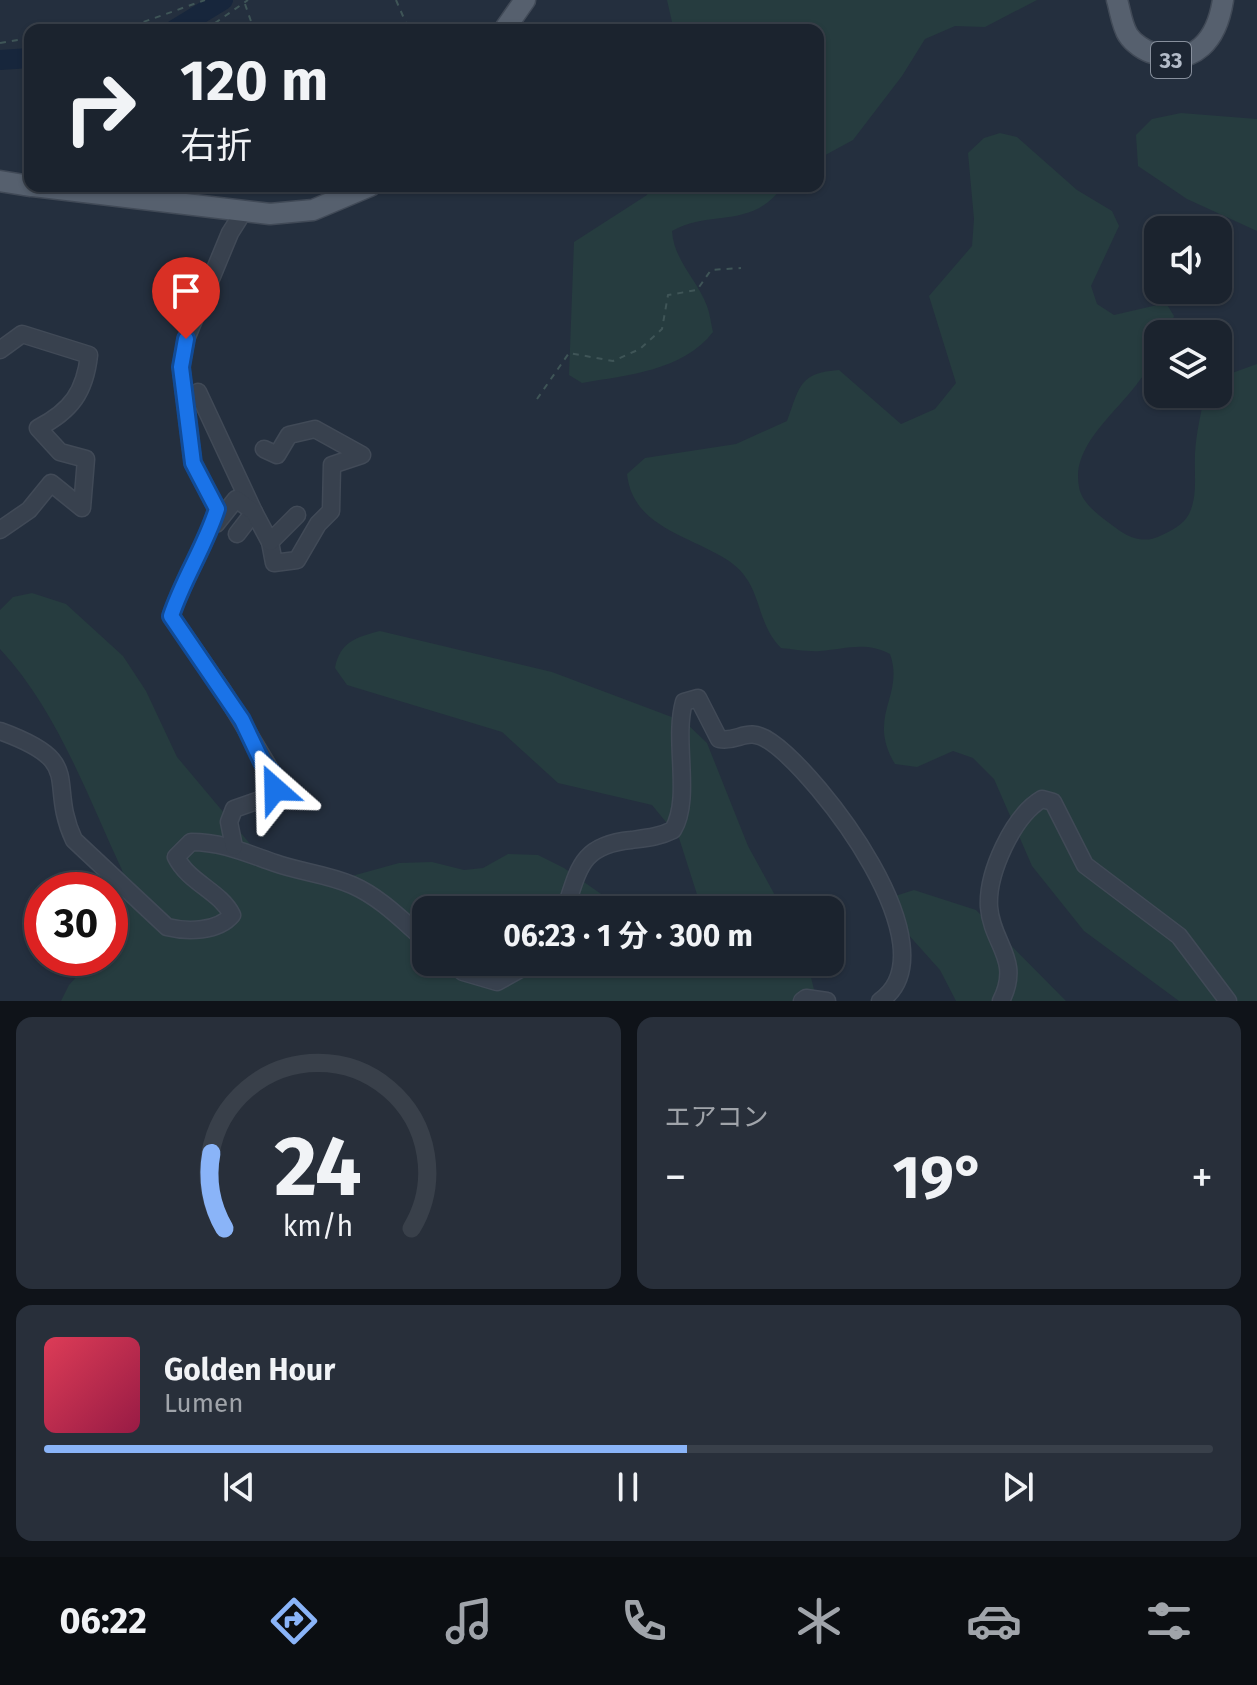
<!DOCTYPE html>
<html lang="ja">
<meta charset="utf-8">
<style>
:root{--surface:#1b232e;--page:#282f3a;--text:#f1f3f6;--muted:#a0a4aa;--line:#39404a;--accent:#8ab4f8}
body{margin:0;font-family:"Fira Sans","Noto Sans JP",sans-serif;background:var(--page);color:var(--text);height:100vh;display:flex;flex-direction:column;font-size:30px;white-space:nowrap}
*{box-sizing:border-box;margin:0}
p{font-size:26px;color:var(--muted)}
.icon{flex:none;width:44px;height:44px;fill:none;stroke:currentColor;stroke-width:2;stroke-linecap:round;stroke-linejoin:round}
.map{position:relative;height:1001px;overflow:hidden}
.panel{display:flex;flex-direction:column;gap:16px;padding:16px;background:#0f1319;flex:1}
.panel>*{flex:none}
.top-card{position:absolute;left:24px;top:24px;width:800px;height:168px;border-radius:16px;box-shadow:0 2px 6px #0004,0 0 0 2px var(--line);background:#1b232e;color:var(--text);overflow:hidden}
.tools{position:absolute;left:1144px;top:216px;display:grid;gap:16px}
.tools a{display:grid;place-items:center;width:88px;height:88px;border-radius:16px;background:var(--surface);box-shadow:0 2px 6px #0004,0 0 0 2px var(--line);font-size:40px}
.speed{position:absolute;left:24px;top:872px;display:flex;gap:16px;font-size:40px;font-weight:700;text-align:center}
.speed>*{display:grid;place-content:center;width:104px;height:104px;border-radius:50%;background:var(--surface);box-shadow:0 2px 6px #0004,0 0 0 2px var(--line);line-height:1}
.speed .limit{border:12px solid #d22;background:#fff;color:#111}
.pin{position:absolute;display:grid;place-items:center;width:68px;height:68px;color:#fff;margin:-82px -34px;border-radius:50% 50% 50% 0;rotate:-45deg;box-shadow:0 0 8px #0007}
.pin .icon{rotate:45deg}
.me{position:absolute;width:88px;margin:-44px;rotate:335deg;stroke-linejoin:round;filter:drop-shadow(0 0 6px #0008)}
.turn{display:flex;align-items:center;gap:28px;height:168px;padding:0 24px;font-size:36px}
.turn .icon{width:104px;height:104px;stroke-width:2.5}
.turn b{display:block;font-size:56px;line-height:68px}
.big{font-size:60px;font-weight:700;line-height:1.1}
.panel .tile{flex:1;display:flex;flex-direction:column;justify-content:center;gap:12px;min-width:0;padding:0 28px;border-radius:16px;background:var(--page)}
.panel .dial{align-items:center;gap:0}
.dial svg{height:208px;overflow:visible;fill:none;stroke:var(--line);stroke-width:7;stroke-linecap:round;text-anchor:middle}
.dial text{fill:var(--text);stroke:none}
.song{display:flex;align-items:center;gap:24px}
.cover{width:96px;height:96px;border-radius:12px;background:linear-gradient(135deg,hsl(350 70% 55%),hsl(340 70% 35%))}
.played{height:8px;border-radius:4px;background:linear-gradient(90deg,var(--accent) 55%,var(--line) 55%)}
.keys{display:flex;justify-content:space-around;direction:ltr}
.heat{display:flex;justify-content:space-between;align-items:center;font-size:44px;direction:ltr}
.panel .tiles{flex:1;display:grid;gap:16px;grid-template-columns:1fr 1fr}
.tile:last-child{grid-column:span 2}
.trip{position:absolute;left:412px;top:896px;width:432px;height:80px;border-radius:16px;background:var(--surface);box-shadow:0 2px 6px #0004,0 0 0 2px var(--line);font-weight:700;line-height:80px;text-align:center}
.tab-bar{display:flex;height:128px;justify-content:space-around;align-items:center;background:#0b0e12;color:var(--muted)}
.tab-bar .icon{width:56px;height:56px}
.tab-bar .current{color:var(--accent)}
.tab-bar b{font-size:36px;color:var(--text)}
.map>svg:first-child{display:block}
</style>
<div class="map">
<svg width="1257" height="1001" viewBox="0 0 1257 1001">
<rect width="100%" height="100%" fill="#242f3e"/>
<!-- green -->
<g fill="#263c3f">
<polygon points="667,0 1037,0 985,27 955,26 925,39 902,76 853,140 818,159 818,30 667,30 672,22"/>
<polygon points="1181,113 1257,119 1257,231 1187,199 1138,166 1136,135 1152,119"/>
<path d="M1000,133L1017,137L1077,190L1112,211L1119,226L1091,286L1097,304L1114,315L1166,303L1174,316L1168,334H1158C1158,392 1068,429 1079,487C1082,506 1106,520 1120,531C1132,539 1146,543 1160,536C1171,531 1183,525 1189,514C1198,496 1194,473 1195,454C1196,435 1200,417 1204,399L1206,394H1218V378L1257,364V1001H1179L1084,931L1032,866L994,779L973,758L953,751L917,767L895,764C866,716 905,696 890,654C865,641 846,649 820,651C808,652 793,649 781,648C754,621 764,585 729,561C690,535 633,528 627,474L645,458L736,444L787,421C800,386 799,373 839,370L901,424L935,409L956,383L929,296L972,246L974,219L968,153L984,138Z"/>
<path d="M650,186H783C752,230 711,209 672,231C674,261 697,279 707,306C710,314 711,324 713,332C683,371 627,375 582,383L569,375L574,242L647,195Z"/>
<path d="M32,593L66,604L123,656L146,691L177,757L267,864L341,879L399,863L432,862L464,870L483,868L508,854L538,855L564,868L624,910H426V962H807L817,1001H61L69,985L94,958H110V936L127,896L122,870C87,795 57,710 0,649V610L13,597Z"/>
<path d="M380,631L552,672L685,722L707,743L748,846L783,910H702L679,838L652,805L558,783L502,732L347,685L335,668C340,642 356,637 380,631Z"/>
<polygon points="914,890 976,910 1066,1001 956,1001 940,970 889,913 892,897"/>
</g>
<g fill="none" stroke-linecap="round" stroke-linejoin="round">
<!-- river -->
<g stroke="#17263c" stroke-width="20">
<polyline points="174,30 223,0"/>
<polyline points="0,60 30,58"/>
</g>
<defs>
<g id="minor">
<path d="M0,350L22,334L89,355C85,392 71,411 38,428L60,452L86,459L82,508L51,483L29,510L0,530"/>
<polyline points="198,392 254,512 237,534"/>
<polyline points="264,449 277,455 289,435 315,429 362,455 332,465 331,511 318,524 297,560 274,563 270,542"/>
<polyline points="216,524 236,499 254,512 270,542 297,515"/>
<path d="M0,731C88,763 46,780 74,840L167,927C187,932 218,932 232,915C220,891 189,883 176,857L191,842C222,842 246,853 275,863C300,872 327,874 352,885C380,897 403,921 426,941"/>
<path d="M234,847L229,822L234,809L271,796L275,789L273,774L223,691L171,616C183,579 205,547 217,509L193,463L181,367L186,339L230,233L242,214"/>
<path d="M565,910C579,868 581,845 631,840C646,838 659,837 673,830C692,798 673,741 684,702L698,698L719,739C740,743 746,725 771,742C819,775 955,950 880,1001"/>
<polyline points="451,962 463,972 497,982 533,962"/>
<polyline points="802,1001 806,998 827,1001"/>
<path d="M1001,1001C1022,959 992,945 989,907C987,873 1013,816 1042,799L1053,802L1085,865L1179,936L1228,1001"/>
</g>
<g id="major">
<path d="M1117,0C1120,10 1122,26 1128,35C1133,43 1145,51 1153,53C1195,68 1217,39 1223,0"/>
<polyline points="504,30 525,0"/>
<polyline points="0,181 30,186"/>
<polyline points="33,186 270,214 313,210 370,186"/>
</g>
</defs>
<!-- minor casing -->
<use href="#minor" stroke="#414a57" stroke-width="19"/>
<!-- major casing -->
<use href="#major" stroke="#414a57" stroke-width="23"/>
<!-- path -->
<g stroke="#3f5557" stroke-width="2" stroke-dasharray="6 6" stroke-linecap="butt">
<polyline points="396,0 409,30"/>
<polyline points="245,4 254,30"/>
<polyline points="121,30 205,0"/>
<polyline points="205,30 248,0"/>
<polyline points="0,43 30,38"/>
<polyline points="305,186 309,196"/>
<polyline points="537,399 569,353 613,361 640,349 662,329 668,295 697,290 711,270 741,268"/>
</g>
<!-- minor -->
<use href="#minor" stroke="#38414e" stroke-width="16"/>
<!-- major -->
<use href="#major" stroke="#56606e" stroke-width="20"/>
</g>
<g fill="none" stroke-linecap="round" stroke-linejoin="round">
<defs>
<path id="route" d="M186,339L181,367L193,463L217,509C205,547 183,579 171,616L242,720L262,762L273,774L275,789"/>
</defs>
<!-- route casing -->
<use href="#route" stroke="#114b97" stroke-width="20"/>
<!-- route -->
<use href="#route" stroke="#1a73e8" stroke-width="14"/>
</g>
<g text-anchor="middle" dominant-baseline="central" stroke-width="8" stroke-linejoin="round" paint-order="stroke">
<!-- shield labels -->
<rect fill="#1d2633" stroke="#878f9c" stroke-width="2" x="1151" y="42" width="40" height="36" rx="6"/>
<g font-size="22" font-weight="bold" fill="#b4bcc9">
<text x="1171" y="60">33</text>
</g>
</g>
</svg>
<div class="tools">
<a><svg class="icon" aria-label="sound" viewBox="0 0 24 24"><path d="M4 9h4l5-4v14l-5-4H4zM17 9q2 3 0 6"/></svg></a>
<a><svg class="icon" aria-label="layers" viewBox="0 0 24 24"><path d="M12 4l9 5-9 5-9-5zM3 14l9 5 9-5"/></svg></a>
</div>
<div class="speed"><div class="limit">30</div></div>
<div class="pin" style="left:186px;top:339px;background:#d93025"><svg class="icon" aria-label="arrive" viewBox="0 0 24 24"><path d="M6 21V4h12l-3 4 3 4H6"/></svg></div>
<svg class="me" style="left:275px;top:789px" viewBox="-20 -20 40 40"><path d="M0-17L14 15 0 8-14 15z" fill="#1a73e8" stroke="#fff" stroke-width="4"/></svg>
<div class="trip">06:23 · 1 分 · 300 m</div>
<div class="top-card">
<div class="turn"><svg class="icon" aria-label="right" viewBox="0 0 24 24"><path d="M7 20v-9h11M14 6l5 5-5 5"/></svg><div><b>120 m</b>右折</div></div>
</div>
</div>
<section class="panel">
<div class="tiles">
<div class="tile dial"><svg viewBox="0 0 100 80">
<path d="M14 69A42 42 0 1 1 86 69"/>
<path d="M14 69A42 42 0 0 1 9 40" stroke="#8ab4f8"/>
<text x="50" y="56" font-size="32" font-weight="700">24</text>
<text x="50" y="72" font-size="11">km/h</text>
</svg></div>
<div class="tile"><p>エアコン</p>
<div class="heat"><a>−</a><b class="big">19°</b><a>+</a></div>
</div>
<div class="tile">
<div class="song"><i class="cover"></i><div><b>Golden Hour</b><p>Lumen</p></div></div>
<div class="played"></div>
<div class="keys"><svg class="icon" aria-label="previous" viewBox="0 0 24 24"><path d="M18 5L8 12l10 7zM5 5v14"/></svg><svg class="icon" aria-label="pause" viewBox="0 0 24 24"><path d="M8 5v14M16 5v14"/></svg><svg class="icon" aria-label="next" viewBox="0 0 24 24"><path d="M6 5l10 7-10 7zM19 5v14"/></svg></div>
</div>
</div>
</section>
<nav class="tab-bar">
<b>06:22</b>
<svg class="icon current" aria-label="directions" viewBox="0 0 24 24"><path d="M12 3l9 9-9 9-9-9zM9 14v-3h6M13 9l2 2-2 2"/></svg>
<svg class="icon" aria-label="music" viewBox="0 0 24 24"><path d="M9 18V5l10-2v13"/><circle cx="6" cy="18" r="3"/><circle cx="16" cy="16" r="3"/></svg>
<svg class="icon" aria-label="phone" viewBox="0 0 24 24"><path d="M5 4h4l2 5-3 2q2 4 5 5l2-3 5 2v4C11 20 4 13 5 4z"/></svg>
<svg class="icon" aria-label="climate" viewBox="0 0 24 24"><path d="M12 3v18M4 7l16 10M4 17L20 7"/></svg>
<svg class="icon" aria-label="car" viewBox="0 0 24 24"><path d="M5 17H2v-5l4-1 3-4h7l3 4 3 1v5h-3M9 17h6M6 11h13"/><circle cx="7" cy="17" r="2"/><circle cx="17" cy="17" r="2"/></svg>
<svg class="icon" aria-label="filters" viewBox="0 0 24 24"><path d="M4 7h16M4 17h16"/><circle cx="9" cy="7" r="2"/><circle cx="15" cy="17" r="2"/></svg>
</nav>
